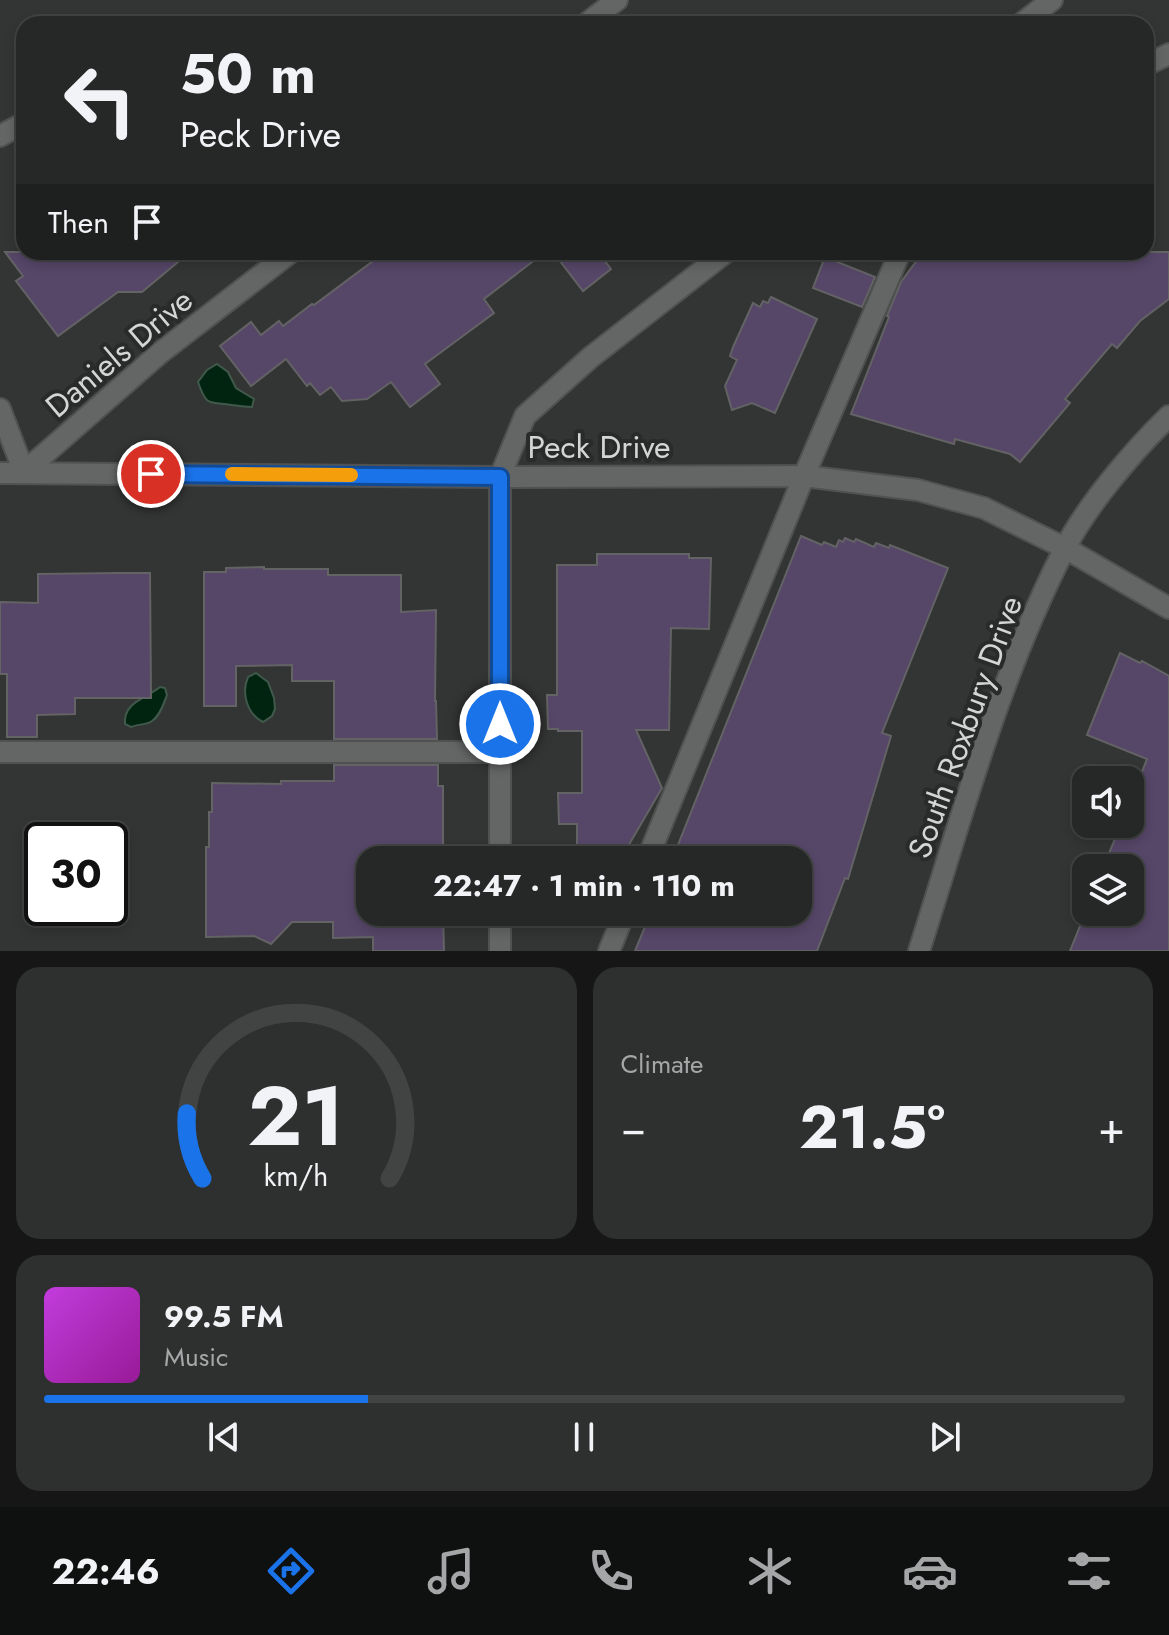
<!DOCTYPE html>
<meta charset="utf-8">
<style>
:root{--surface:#262827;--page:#2e302f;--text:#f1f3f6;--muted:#a4a6a7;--line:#424444;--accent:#1a73e8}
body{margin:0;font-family:Jost,sans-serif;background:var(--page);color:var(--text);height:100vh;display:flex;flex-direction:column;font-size:30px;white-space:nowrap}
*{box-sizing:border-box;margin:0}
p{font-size:26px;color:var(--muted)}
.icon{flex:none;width:44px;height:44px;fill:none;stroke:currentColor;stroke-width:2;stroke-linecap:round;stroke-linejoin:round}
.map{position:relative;height:951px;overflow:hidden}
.sheet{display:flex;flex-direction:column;gap:16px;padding:16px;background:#151615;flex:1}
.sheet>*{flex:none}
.top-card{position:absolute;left:16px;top:16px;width:1138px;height:244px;border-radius:24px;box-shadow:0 4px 12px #0003,0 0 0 2px var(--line);background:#262827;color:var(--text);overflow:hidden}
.tools{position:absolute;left:1072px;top:766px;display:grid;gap:16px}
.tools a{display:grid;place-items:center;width:72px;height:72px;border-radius:16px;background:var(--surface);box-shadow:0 4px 12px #0003,0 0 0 2px var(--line);font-size:40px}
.speed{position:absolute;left:24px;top:822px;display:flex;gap:16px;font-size:40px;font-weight:700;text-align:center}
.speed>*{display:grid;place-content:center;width:104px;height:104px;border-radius:50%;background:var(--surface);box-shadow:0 4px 12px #0003,0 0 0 2px var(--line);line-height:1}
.speed .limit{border:4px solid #111;border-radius:12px;background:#fff;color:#111}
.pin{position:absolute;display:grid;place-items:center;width:68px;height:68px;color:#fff;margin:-34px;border:4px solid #fff;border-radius:50%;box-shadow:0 2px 8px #0007}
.me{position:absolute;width:88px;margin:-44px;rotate:0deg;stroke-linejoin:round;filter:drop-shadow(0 0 6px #0008)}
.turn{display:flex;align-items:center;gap:28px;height:168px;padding:0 32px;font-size:36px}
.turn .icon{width:104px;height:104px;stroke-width:2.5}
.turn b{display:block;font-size:56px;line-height:68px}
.then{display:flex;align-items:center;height:76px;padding:0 32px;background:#0003;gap:16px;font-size:30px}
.big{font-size:60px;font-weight:700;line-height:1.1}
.sheet .tile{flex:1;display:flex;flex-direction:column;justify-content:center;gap:12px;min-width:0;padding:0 28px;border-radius:24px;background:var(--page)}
.sheet .dial{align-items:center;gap:0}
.dial svg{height:208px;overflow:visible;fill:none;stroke:var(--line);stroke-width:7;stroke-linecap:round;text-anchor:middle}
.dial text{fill:var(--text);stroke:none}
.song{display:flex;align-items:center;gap:24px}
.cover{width:96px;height:96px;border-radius:12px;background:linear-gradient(135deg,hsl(290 70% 55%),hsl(300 70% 35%))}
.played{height:8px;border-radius:4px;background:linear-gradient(90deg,var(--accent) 30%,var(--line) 30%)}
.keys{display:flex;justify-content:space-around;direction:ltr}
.heat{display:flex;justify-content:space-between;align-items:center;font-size:44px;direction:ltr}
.sheet .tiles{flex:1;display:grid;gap:16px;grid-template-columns:1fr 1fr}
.tile:last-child{grid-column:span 2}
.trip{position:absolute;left:356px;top:846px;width:456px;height:80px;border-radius:24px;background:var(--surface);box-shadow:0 4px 12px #0003,0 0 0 2px var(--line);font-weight:700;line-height:80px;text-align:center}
.menu{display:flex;height:128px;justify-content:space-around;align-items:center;background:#0f1010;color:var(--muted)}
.menu .icon{width:56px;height:56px}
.menu .on{color:var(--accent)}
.menu b{font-size:36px;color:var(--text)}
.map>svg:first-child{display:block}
</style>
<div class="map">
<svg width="1169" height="951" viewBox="0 0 1169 951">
<rect width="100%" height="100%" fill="#333534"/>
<!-- water -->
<g fill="#002410" stroke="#40594b" stroke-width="2">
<path d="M217,364L228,372L236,388L254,399L252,407C245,407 239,406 232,405C209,401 207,408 198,382L207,370Z"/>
<path d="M256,673L268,682L274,698L275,709L272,716L263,722C247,714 241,693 248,677Z"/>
<path d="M160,687L165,688L167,695C164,703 160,716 152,721C147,725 138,724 131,727L125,724C123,702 147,698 160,687Z"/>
</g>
<!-- building -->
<g fill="#564668" stroke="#636264" stroke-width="2">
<polygon points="5,252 190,252 142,292 118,292 58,336 16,281 23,276"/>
<polygon points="385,252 545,252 484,299 494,313 425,364 440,384 410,407 391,382 367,399 342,401 331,387 320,395 310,383 307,386 286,359 251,386 220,346 251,322 261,335 279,321 283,326 312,304 314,305"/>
<polygon points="553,252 598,252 611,269 583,291"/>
<polygon points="923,252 1169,252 1169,299 1140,321 1117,348 1112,344 1065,399 1070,403 1020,462 1010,454 955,439 954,444 851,414 889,317 887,316 901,282"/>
<polygon points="825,257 875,277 862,307 813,288"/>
<polygon points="771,297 817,319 775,413 752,403 732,410 725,386 737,360 730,356 733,347 753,303 760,307 763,301 768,303"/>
<polygon points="801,536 822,545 824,542 836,547 839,540 843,542 845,538 854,542 856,539 874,547 876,543 889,548 890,545 948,568 882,733 891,736 848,879 845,878 817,951 635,951 651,912 798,912 798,860 672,860"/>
<polygon points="597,554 689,554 689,558 711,558 709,629 671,628 669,730 636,730 662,788 620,860 577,860 577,824 559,824 558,793 582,793 582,731 558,731 558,729 548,729 547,695 557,695 557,565 597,565"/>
<polygon points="264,567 264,569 328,569 328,575 401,575 401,612 436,610 435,701 436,701 437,739 334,739 334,681 292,681 292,665 236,666 236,706 204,706 204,572 226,572 226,568"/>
<polygon points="119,573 150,573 151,698 75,698 75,714 37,715 37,737 7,737 7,674 0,674 0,602 38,603 38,574"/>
<polygon points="1120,653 1140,663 1142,661 1169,676 1169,951 1070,951 1086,911 1130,912 1130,868 1103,868 1121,824 1130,824 1130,802 1147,759 1087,735"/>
<polygon points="334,765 438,765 438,786 443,786 443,860 370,860 370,912 443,912 444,951 373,951 373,937 333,938 333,922 292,922 271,944 254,936 206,937 206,847 209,847 209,812 212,812 212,783 281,784 281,781 334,781"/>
</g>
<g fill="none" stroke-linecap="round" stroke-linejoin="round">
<defs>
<g id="minor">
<polyline points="586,24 617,0"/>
<polyline points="1021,24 1052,0"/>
<polyline points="1146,65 1169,54"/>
<polyline points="0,136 24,123"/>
<polyline points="0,409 24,472 160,353 291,252"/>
<polyline points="0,473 500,477 804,476 918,490 984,508 1065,548 1169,608"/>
<polyline points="0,752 500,752"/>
<polyline points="500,860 500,477 525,416 591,357 726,252"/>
<polyline points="647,860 804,476 900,252"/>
<polyline points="500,912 500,951"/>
<polyline points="609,951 625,912"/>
<path d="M919,951C962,816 999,677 1064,550C1087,505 1133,451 1169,416"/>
</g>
</defs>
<!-- minor casing -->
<use href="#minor" stroke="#505251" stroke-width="24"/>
<!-- minor -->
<use href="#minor" stroke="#646565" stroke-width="20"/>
</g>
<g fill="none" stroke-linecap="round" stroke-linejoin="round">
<defs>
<polyline id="route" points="151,474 500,477 500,724"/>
</defs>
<!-- route casing -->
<use href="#route" stroke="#114b97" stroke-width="20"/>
<!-- route -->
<use href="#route" stroke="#1a73e8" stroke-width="14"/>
<!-- slow -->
<polyline stroke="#f59e0b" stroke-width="14" points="232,474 351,475"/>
</g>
<g text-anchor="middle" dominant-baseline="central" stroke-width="8" stroke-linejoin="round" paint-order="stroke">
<!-- street labels -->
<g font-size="32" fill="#d4d5d4" stroke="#292b2a">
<text transform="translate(119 353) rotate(-40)">Daniels Drive</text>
<text x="599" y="447">Peck Drive</text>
<text transform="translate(965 727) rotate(-70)">South Roxbury Drive</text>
</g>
</g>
</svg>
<div class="tools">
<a><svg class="icon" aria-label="sound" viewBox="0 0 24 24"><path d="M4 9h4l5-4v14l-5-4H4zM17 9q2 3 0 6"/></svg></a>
<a><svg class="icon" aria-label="layers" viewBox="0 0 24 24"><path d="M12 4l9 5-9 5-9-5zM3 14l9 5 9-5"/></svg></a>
</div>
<div class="speed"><div class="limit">30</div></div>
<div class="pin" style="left:151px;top:474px;background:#d93025"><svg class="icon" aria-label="arrive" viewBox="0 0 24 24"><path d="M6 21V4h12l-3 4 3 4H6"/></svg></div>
<svg class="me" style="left:500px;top:724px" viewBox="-20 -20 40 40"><circle r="17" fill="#1a73e8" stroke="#fff" stroke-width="3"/><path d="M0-11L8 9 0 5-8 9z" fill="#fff"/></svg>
<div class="trip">22:47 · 1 min · 110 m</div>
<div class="top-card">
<div class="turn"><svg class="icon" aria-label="left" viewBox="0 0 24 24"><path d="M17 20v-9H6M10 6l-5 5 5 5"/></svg><div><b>50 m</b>Peck Drive</div></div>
<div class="then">Then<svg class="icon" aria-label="arrive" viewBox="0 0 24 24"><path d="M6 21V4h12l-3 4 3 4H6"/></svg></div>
</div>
</div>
<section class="sheet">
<div class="tiles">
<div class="tile dial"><svg viewBox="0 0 100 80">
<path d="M14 69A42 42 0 1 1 86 69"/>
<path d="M14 69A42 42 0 0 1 8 44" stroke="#1a73e8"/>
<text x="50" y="56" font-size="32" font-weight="700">21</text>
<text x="50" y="72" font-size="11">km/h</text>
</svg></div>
<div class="tile"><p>Climate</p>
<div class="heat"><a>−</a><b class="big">21.5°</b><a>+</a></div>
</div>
<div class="tile">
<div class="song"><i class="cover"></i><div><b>99.5 FM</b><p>Music</p></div></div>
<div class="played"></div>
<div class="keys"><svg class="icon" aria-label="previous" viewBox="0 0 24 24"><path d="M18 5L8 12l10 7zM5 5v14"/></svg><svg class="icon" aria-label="pause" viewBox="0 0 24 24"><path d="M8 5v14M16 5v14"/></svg><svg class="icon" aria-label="next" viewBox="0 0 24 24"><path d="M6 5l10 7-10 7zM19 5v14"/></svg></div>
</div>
</div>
</section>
<nav class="menu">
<b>22:46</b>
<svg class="icon on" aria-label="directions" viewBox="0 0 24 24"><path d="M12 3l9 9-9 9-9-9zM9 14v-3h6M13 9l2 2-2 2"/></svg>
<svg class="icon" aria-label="music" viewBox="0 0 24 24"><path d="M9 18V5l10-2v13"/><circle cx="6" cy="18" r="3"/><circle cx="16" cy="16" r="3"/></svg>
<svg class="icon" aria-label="phone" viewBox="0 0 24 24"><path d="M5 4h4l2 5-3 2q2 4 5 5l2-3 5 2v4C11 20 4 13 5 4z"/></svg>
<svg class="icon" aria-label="climate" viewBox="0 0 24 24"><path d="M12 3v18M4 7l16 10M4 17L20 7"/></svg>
<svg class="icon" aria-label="car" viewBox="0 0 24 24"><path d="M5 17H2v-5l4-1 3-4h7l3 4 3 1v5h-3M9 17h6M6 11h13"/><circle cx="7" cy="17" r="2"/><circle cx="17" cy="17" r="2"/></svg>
<svg class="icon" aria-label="filters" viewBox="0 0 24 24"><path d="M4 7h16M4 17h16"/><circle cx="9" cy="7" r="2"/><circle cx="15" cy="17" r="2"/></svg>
</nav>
